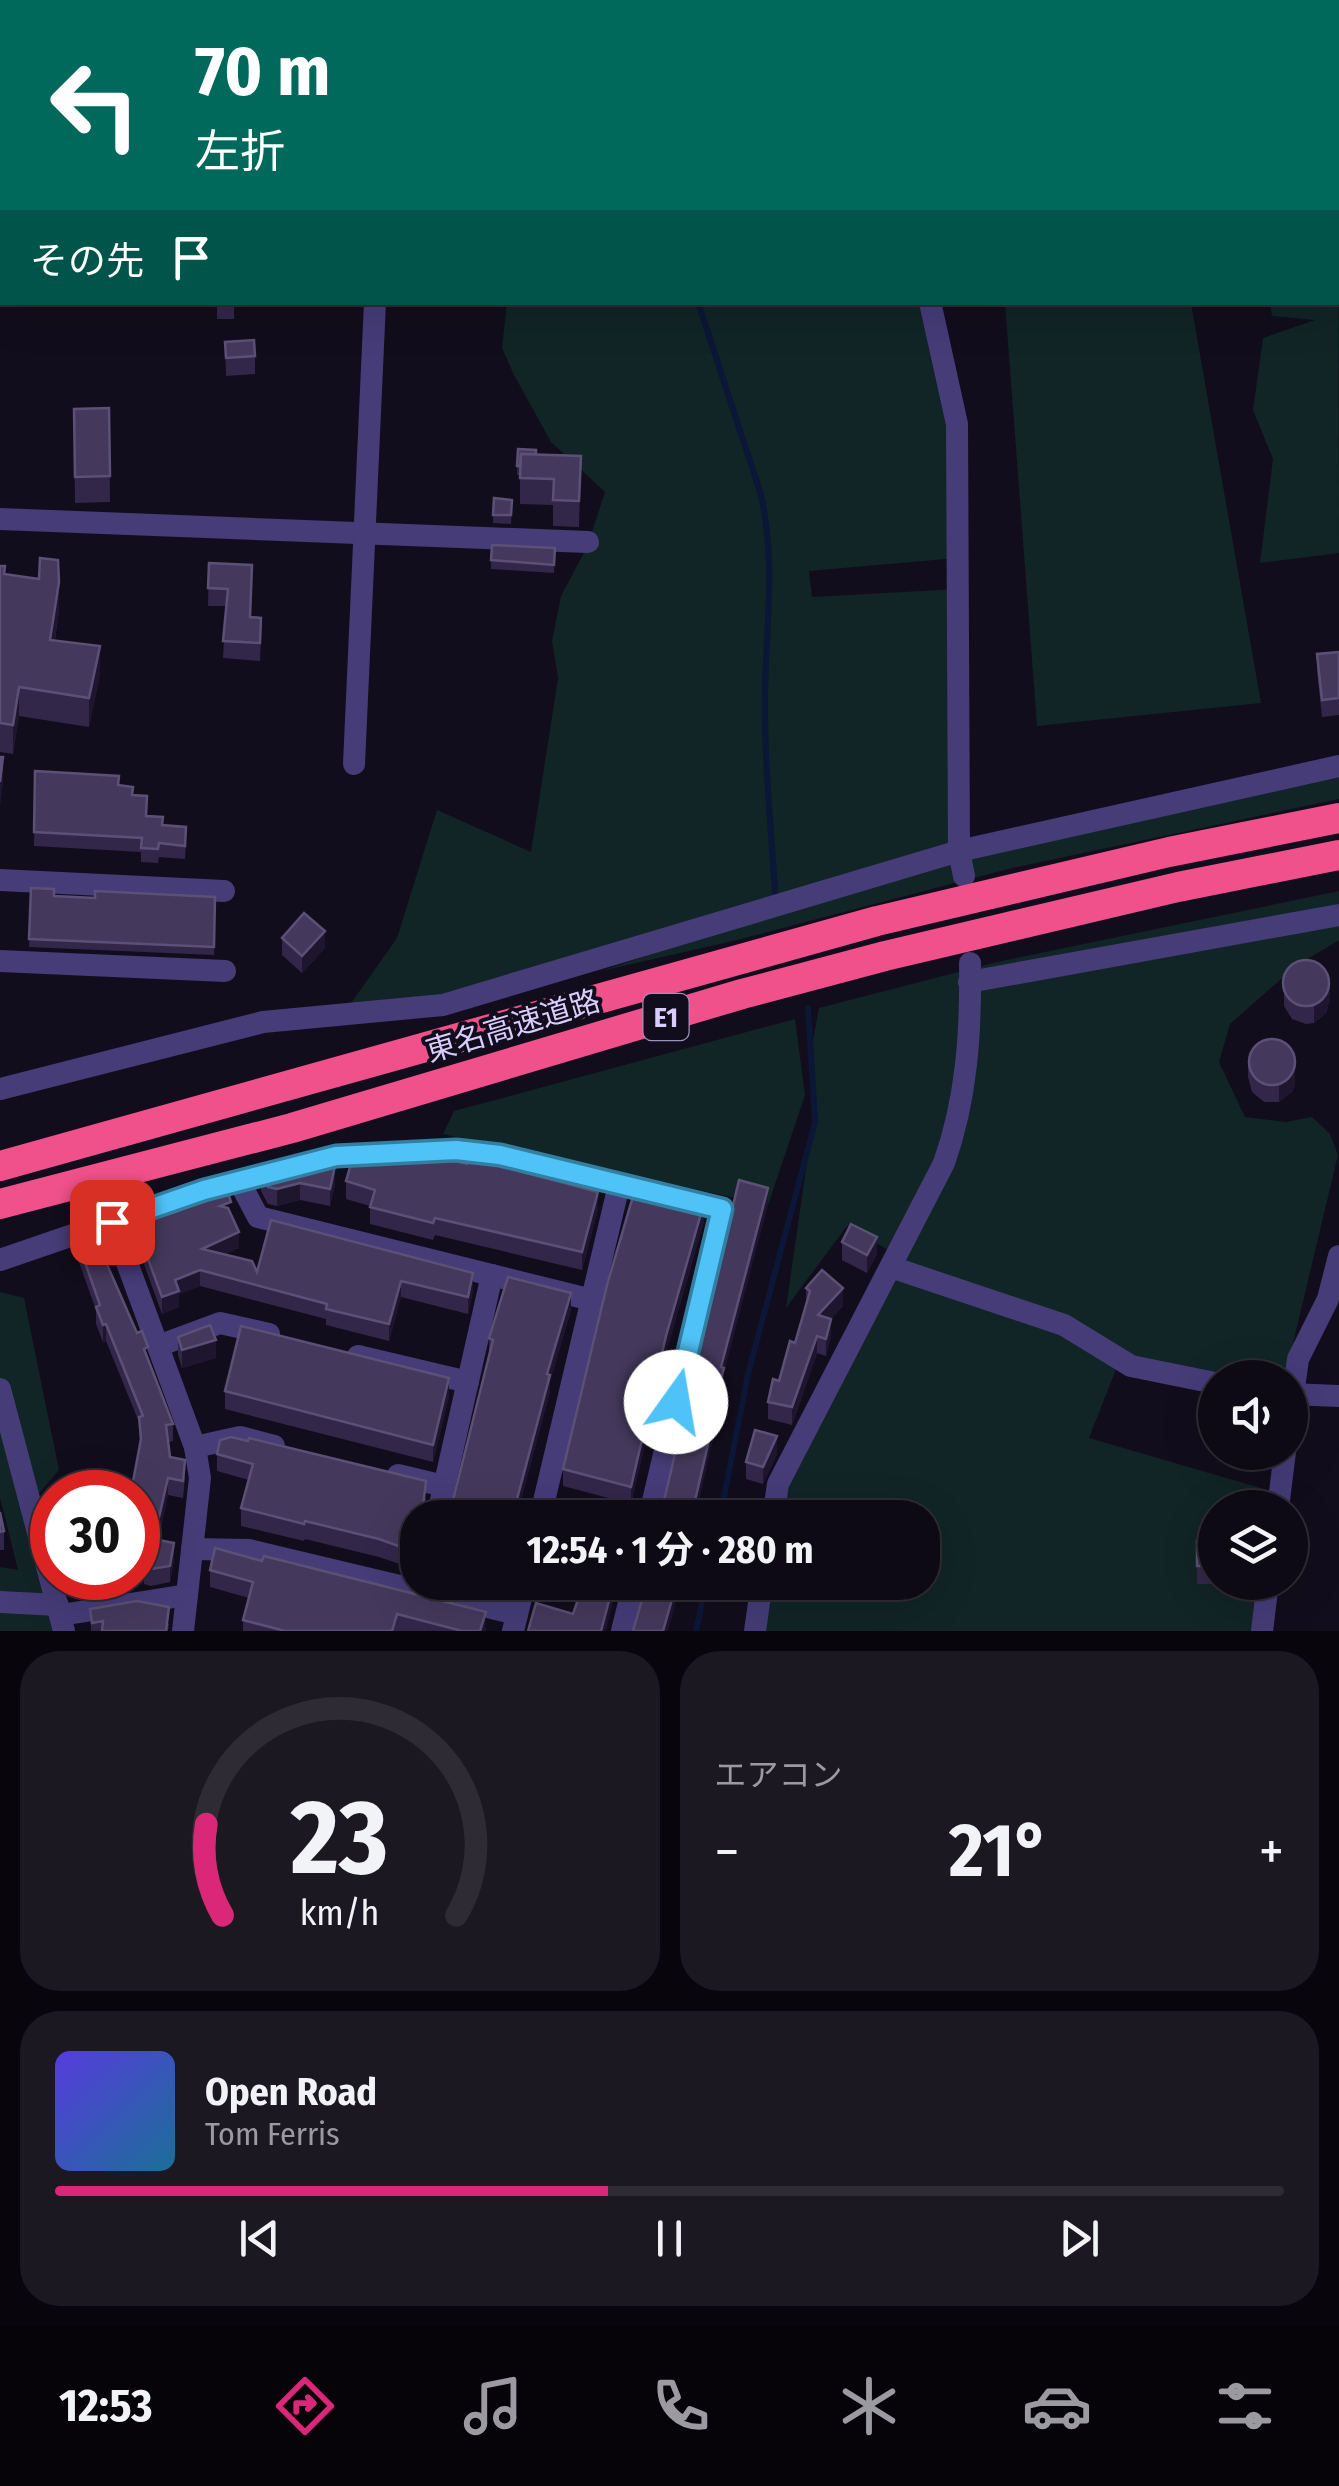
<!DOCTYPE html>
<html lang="ja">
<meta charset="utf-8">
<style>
:root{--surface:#0e0a15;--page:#1c1822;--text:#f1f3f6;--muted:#9b9aa0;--line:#2e2b34;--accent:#db2777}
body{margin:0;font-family:"Fira Sans Condensed","Noto Sans JP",sans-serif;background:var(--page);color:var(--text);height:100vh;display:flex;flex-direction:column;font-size:38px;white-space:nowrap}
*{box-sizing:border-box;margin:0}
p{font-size:32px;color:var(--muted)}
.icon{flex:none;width:55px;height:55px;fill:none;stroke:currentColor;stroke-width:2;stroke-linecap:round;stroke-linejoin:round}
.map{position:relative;height:1631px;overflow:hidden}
.sheet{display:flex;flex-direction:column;gap:20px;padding:20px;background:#08060c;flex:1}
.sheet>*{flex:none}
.banner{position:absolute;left:0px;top:0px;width:1340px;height:305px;box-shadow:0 10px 40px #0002,0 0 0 2px var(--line);background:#00695c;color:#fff;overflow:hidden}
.buttons{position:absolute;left:1198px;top:1360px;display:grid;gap:20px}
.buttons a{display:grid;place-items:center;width:110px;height:110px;border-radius:50%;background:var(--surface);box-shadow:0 10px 40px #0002,0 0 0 2px var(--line);font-size:50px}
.speed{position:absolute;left:30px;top:1470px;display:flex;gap:20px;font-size:50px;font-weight:700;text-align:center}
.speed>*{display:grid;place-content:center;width:130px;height:130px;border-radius:50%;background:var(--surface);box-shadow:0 10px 40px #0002,0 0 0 2px var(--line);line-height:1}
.speed .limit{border:15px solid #d22;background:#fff;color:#111}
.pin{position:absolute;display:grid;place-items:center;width:85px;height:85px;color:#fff;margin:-42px;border-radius:20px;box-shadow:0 5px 15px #0006}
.me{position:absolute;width:110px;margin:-55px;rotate:13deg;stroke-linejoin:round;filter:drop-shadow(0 0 8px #0008)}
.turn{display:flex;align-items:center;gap:35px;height:210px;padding:0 30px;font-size:45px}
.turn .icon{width:130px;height:130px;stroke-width:2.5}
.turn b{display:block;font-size:70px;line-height:85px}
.then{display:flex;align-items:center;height:95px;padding:0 30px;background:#0003;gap:20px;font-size:38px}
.big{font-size:75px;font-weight:700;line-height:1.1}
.sheet .tile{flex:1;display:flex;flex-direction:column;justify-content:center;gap:15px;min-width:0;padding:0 35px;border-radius:40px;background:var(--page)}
.sheet .dial{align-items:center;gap:0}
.dial svg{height:260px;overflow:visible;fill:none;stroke:var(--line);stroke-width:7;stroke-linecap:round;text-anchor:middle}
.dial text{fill:var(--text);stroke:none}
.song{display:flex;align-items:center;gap:30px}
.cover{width:120px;height:120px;border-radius:15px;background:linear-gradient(135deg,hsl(250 70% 55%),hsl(200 70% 35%))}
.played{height:10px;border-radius:5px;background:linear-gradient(90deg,var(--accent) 45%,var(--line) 45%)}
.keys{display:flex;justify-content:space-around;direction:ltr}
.heat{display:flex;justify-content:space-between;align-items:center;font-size:55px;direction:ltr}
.sheet .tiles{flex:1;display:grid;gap:20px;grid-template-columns:1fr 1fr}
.tile:last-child{grid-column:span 2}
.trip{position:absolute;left:400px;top:1500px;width:540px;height:100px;border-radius:40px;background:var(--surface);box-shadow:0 10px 40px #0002,0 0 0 2px var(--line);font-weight:700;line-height:100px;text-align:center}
.menu{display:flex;height:160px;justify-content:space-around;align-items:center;background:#060408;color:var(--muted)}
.menu .icon{width:70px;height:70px}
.menu .current{color:var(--accent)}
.menu b{font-size:45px;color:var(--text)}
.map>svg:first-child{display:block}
</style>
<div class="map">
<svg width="1339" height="1631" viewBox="0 0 1339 1631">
<rect width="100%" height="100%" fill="#120d1c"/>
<!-- green -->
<g fill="#112426">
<polygon points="82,0 868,0 869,2 86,2"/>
<polygon points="1338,19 1339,553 1260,563 1273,459 1253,410 1263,338 1315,320 1272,316 1270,303 1338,302"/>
<polygon points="507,303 930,303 957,424 958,558 809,571 812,597 958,589 959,852 1339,767 1339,799 1012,868 737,940 601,971 897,871 437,1005 349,1006 397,938 437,810 531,852 558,678 552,641 561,596 587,547 605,492 551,442 514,375 502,348"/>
<polygon points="1005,303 1191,303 1261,703 1037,726"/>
<polygon points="1339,891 1339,940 1296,966 1230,1024 1219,1062 1245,1117 1286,1122 1312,1117 1330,1134 1338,1155 1285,1377 1215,1378 1120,1359 1089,1438 1271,1491 1269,1507 1215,1508 1215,1582 1259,1583 1253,1631 755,1631 764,1583 922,1582 922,1518 781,1517 801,1441 897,1255 847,1226 786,1308 814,1113 810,1056 819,1008 997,962"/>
<polygon points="795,1019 805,1095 768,1205 443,1134 454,1111"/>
<polygon points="0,1292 24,1298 59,1470 31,1503 74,1631 0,1631 0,1567 18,1570 0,1498"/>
</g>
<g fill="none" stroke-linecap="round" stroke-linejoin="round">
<!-- stream -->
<g stroke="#0c1636" stroke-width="6">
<polyline points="630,0 630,2"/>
<path d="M698,302L761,495C776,561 766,626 765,693C764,760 771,826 775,892"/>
<polyline points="720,1518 748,1374 815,1122 808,1008"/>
<polyline points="696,1631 706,1582"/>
</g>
<!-- minor -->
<g stroke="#453c78" stroke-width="22">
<polyline points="867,0 868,2"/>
<polyline points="0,4 1,0"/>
<polyline points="0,180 2,180"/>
<polyline points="930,302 957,424 959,851 964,876"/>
<polyline points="0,519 588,542"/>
<polyline points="354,764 375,302"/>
<polyline points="0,880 224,891"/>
<polyline points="0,961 225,971"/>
<polyline points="969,982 1339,915"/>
<polyline points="0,1089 263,1022 443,1005 959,851 1339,766"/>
<polyline points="239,1181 258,1217 592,1300"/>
<polyline points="112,1222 195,1447 200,1478 183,1631"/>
<polyline points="0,1260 204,1190 336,1156 456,1150 499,1155 722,1209 649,1518"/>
<polyline points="891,1267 1064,1325 1131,1366 1215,1383"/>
<polyline points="158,1346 220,1323 269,1334"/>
<polyline points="358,1356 468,1382"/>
<polyline points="0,1389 64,1631"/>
<polyline points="1290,1394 1339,1396"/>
<polyline points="1290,1418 1298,1359 1328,1299 1339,1256"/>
<polyline points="195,1447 240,1437 274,1446"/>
<polyline points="398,1475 444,1486"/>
<polyline points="1278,1508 1285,1452"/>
<polyline points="437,1518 492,1275"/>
<polyline points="540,1518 619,1185"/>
<path d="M773,1518L778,1484L944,1163C967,1098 971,1032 970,963"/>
<polyline points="192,1549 249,1550 517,1614"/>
<polyline points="0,1602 58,1605"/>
<polyline points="61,1615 187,1595"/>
<polyline points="513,1631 525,1582"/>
<polyline points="622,1631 634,1582"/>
<polyline points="755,1631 762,1582"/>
<polyline points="1262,1631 1268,1582"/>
</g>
<!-- highway -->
<g stroke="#f1518a" stroke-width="30">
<polyline points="0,1166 877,921 1169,852 1339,818"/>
<polyline points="0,1204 292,1128 742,994 885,956 1178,887 1339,855"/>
</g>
</g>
<!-- wall -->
<g fill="#322749">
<polygon points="33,0 98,0 104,2 33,2"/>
<polygon points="0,214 2,214 2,251 0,250"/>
<polygon points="193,302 234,302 234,319 217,319 217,307 193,307"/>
<polygon points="225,342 255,356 255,374 226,376"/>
<polygon points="109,408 110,502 75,503 74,409"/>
<polygon points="518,449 536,454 581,456 579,527 553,526 553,505 520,504 520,475 517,475"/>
<polygon points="494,498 512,500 511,524 493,523"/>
<polygon points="555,548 554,573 491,569 491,560"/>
<polygon points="209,563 250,617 261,636 260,661 223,658 226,606 208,606"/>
<polygon points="0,566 5,574 59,610 55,640 100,675 89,727 19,716 13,754 0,752"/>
<polygon points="1339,652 1339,715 1322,717 1317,671 1317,654"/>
<polygon points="35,771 118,785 133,795 147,816 186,841 185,859 159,857 158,863 141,862 141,852 34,846"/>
<polygon points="31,888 54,896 95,898 215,897 214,955 29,947"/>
<polygon points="282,938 325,948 302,973 282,955"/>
<polygon points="1284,989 1330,999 1326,1013 1314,1023 1306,1024 1292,1019 1284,1006"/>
<polygon points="1248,1060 1295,1085 1292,1092 1279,1102 1264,1102 1252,1092 1248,1077"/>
<polygon points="380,1165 598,1209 582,1270 435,1235 433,1240 370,1224 370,1206 346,1199 346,1181"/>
<polygon points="261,1173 335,1184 330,1206 300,1200 277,1206 268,1204 261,1191"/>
<polygon points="231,1216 239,1248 225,1254 257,1272 271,1220 473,1290 468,1314 401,1297 389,1341 326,1325 326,1319 200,1286 179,1294 179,1307 162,1314 133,1234 133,1218"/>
<polygon points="704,1221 666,1353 631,1504 563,1486 563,1469"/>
<polygon points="75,1234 106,1260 173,1424 173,1441 168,1442 170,1457 185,1477 183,1498 168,1495 158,1540 174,1560 170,1582 151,1586 144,1584 144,1581 122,1578 138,1578 138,1492 140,1446 139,1422 106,1341 103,1342 96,1324 96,1310 75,1251"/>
<polygon points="842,1242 877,1254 867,1273 842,1260"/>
<polygon points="806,1288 843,1306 831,1319 831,1336 826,1356 817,1353 792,1425 768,1419 768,1402 795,1343 806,1305"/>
<polygon points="571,1310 550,1381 550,1392 516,1518 418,1518 418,1570 379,1557 305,1539 304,1541 241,1526 241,1508 249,1480 217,1471 217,1454 426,1498 425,1508 433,1515 442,1515 452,1504 489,1353 489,1338"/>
<polygon points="178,1337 216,1358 182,1368 178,1355"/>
<polygon points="225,1391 449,1396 433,1462 225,1409"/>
<polygon points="777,1454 763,1484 746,1479 746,1462"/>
<polygon points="0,1512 4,1531 4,1550 0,1550"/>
<polygon points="1215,1540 1215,1582 1225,1584 1197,1584 1197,1541"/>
<polygon points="210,1570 486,1629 485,1631 243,1631 243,1620 249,1598 210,1587"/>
<polygon points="459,1582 503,1582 500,1593"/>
<polygon points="90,1609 169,1624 168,1631 91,1631"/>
</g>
<!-- shaded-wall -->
<g fill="#1e152f">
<polygon points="59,582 59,610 50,669 50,640"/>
<polygon points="100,646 100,675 89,727 89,698"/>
<polygon points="19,687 19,716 13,754 13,725"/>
<polygon points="3,757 3,783 0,808 0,782"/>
<polygon points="325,931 325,948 302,973 302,956"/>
<polygon points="1330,981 1330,999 1326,1013 1314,1023 1314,1005"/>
<polygon points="1295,1068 1295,1085 1292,1092 1279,1102 1279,1084"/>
<polygon points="335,1166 335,1184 330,1206 330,1189"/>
<polygon points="300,1183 300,1200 277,1206 277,1189"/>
<polygon points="768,1188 768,1205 724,1373 724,1385 718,1408 718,1418 695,1518 691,1518 721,1367"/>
<polygon points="598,1192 598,1209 582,1270 582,1252"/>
<polygon points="704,1203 704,1221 666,1353 631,1504 631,1487 666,1336"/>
<polygon points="239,1232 239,1248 202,1265 202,1249"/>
<polygon points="877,1237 877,1254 867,1273 867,1255"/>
<polygon points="106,1244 106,1261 99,1246"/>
<polygon points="200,1270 200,1286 179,1294 179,1307 162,1314 162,1297 175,1280"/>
<polygon points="473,1273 473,1290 468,1314 468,1297"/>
<polygon points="401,1281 401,1297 389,1341 389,1324"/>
<polygon points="843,1288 843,1306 818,1333 818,1315"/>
<polygon points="571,1293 571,1310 550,1381 550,1392 516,1518 512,1518 547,1374"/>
<polygon points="831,1319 831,1336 826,1356 826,1339"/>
<polygon points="106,1324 106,1341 103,1342 103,1325"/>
<polygon points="817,1336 817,1353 792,1425 792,1407"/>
<polygon points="216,1340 216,1358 182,1368 182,1350"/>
<polygon points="449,1378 449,1396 433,1462 433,1445"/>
<polygon points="777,1436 777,1454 763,1484 763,1467"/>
<polygon points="168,1478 168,1495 154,1556 154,1539"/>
<polygon points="174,1543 174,1560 170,1582 170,1566"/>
<polygon points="614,1582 618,1582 606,1631 601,1631"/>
<polygon points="677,1582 680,1582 674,1610 668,1631 663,1631"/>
<polygon points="486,1612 485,1631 480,1631"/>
</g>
<!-- building -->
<g fill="#44395c" stroke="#5b5075" stroke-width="2.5">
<polygon points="69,0 98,0 104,1 103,2 68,2"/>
<polygon points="981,0 1159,0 1159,2 982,2"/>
<rect x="0" y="214" width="2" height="19"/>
<polygon points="254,340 255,356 226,358 225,342"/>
<polygon points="109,408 110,476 75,477 74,409"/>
<polygon points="518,449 536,450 536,454 521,454 520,466 517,466"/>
<polygon points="521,454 581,456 579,501 553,500 554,479 520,478"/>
<polygon points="494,498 512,500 511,515 493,515"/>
<polygon points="492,545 555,548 554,565 491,560"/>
<polygon points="40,558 58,560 59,582 50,640 100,646 89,698 19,687 13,725 0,723 0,566 5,566 4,574 39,579"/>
<polygon points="209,563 252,565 250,617 261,618 260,643 223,641 228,589 208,588"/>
<polygon points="1339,652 1339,698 1322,700 1317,654"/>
<polygon points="0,757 3,757 0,782"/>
<polygon points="35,771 119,776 118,785 133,787 132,795 147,796 146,816 163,817 162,825 186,827 185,846 159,843 158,849 141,848 142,838 34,832"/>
<polygon points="31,888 54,889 54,896 95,898 95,891 215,897 214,947 29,939"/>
<polygon points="304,913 325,931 302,956 282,938"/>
<circle cx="1306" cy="983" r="23"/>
<circle cx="1272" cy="1062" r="23"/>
<polygon points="410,1150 467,1164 469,1158 598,1192 582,1252 435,1218 433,1223 370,1207 375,1190 346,1181 353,1157 380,1165 384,1151"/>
<polygon points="310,1161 335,1166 330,1189 300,1183 277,1189 268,1187 261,1173"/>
<polygon points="739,1180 768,1188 721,1367 724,1368 715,1400 718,1401 691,1518 660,1518"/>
<polygon points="636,1186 704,1203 666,1336 631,1487 563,1469 607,1285"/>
<polygon points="226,1187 231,1202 220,1206 228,1208 239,1232 202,1249 252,1261 257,1272 271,1220 473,1273 468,1297 401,1281 389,1324 326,1309 327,1304 200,1270 175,1280 179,1291 162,1297 133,1218"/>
<polygon points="851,1224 877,1237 867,1255 842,1242"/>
<polygon points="100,1227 106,1244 99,1246 137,1333 142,1331 148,1347 144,1349 173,1424 166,1425 170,1457 185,1460 183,1481 168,1478 154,1539 174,1543 170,1566 151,1569 144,1567 144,1564 138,1563 138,1492 131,1492 141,1439 139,1417 143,1416 106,1324 103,1325 96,1307 100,1305 75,1234"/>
<polygon points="822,1270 843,1288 818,1315 831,1319 826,1339 817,1336 792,1407 768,1402 773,1379 779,1381 790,1341 795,1343 810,1291 806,1288"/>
<polygon points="508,1277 571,1293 547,1374 550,1375 512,1518 418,1518 418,1553 379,1539 305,1521 304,1524 241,1508 253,1464 217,1454 220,1440 231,1437 248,1441 249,1438 426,1481 423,1506 433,1515 442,1515 452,1504 493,1340 489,1338"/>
<polygon points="210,1325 216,1340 182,1350 178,1337"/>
<polygon points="241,1326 449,1378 433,1445 225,1391"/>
<polygon points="755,1430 777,1436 763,1467 746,1462"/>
<polygon points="551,1511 592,1517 549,1518"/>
<polygon points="0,1512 4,1531 0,1532"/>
<polygon points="1215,1540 1215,1566 1197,1566 1197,1541"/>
<polygon points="215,1548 262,1561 264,1556 486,1612 480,1631 462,1631 397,1614 392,1631 285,1631 243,1620 253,1582 210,1570"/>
<polygon points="584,1582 614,1582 601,1631 528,1631 536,1603 573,1614"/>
<polygon points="647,1582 677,1582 663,1631 633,1631"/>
<polygon points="137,1601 169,1607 166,1631 102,1631 103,1621 92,1623 90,1609"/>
</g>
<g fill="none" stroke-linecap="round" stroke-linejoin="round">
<defs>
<polyline id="route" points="112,1222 204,1190 336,1156 456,1150 500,1155 722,1209 676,1402"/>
</defs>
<!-- route casing -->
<use href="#route" stroke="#337fa1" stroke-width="25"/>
<!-- route -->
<use href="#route" stroke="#4fc3f7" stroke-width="18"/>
</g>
<g text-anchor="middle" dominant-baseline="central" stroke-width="8" stroke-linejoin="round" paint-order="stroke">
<!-- shield labels -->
<rect fill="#120d1c" stroke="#9d93b8" stroke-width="2.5" x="643.5" y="994" width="45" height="46" rx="8"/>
<g font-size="28" font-weight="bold" fill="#d8cdfb">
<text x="666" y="1017">E1</text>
</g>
<!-- street labels -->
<g font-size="30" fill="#d8cdfb" stroke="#120d1c">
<text transform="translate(513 1026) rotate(-17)">東名高速道路</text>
</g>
</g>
</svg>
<div class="buttons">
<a><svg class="icon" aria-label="sound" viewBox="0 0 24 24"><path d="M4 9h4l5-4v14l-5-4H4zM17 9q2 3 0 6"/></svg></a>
<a><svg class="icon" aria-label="layers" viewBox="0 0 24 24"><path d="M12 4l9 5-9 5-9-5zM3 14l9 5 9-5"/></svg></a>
</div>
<div class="speed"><div class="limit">30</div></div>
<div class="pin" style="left:112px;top:1222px;background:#d93025"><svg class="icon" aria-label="arrive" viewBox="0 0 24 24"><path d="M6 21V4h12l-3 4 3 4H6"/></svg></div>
<svg class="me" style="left:676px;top:1402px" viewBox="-20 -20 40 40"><circle r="19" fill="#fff"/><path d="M0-13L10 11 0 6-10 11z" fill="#4fc3f7"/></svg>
<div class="trip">12:54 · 1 分 · 280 m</div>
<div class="banner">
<div class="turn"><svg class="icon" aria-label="left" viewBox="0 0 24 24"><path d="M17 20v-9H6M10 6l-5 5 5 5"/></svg><div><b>70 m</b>左折</div></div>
<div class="then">その先<svg class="icon" aria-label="arrive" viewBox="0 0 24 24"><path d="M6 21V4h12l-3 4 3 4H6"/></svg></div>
</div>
</div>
<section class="sheet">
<div class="tiles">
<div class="tile dial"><svg viewBox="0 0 100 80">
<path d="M14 69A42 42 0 1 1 86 69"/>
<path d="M14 69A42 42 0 0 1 9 41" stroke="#db2777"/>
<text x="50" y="56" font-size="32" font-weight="700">23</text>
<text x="50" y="72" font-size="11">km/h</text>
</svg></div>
<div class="tile"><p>エアコン</p>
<div class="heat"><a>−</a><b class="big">21°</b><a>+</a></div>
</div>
<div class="tile">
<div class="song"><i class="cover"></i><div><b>Open Road</b><p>Tom Ferris</p></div></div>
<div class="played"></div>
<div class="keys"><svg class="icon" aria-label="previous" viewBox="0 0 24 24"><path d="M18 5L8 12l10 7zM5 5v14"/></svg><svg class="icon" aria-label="pause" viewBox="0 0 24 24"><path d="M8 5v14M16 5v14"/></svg><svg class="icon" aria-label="next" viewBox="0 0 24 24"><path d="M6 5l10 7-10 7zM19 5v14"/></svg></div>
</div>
</div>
</section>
<nav class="menu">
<b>12:53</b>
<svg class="icon current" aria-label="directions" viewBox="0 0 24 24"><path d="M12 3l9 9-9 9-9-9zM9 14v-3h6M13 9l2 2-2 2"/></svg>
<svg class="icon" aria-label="music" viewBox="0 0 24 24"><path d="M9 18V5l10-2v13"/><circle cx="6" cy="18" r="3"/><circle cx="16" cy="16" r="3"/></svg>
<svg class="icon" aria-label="phone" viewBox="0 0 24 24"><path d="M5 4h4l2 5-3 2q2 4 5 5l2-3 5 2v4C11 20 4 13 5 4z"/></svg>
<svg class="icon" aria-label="climate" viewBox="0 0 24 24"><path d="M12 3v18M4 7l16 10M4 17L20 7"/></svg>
<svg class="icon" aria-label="car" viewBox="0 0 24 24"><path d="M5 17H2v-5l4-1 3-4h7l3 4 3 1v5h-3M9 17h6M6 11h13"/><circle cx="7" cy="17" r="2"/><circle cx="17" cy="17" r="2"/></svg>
<svg class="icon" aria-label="filters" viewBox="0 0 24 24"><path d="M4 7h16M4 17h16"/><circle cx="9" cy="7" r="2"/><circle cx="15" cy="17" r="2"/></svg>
</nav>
